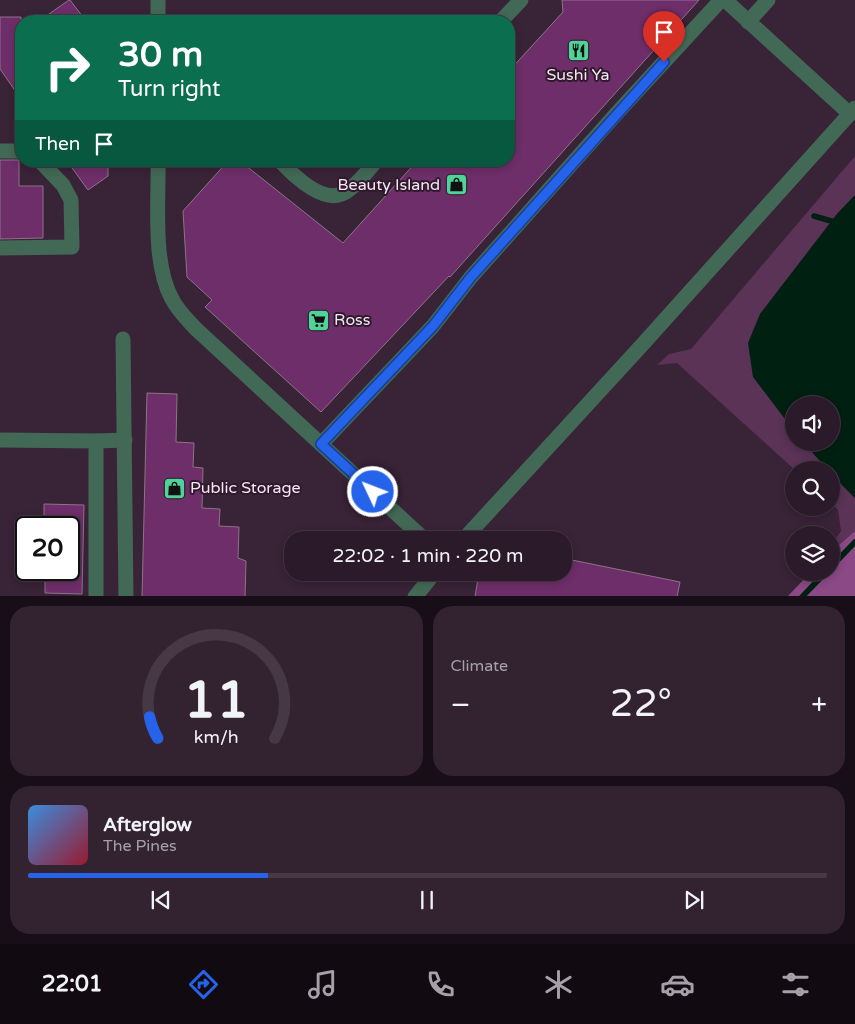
<!DOCTYPE html>
<meta charset="utf-8">
<style>
:root{--surface:#2b1a29;--page:#332331;--text:#f1f3f6;--muted:#a6a1a8;--line:#473846;--accent:#2563eb}
body{margin:0;font-family:"Varela Round",sans-serif;background:var(--page);color:var(--text);height:100vh;display:flex;flex-direction:column;font-size:19px;white-space:nowrap}
*{box-sizing:border-box;margin:0}
p{font-size:16px;color:var(--muted)}
.icon{flex:none;width:28px;height:28px;fill:none;stroke:currentColor;stroke-width:2;stroke-linecap:round;stroke-linejoin:round}
.map{position:relative;height:596px;overflow:hidden}
.sheet{display:flex;flex-direction:column;gap:10px;padding:10px;background:#180e17;flex:1}
.sheet>*{flex:none}
.hud{position:absolute;left:15px;top:15px;width:500px;height:152px;border-radius:20px;box-shadow:0 2px 8px #0003,0 0 0 1px var(--line);background:#0b6e4f;color:#fff;overflow:hidden}
.buttons{position:absolute;left:785px;top:396px;display:grid;gap:10px}
.buttons a{display:grid;place-items:center;width:55px;height:55px;border-radius:50%;background:var(--surface);box-shadow:0 2px 8px #0003,0 0 0 1px var(--line);font-size:25px}
.speed{position:absolute;left:15px;top:516px;display:flex;gap:10px;font-size:25px;font-weight:700;text-align:center}
.speed>*{display:grid;place-content:center;width:65px;height:65px;border-radius:50%;background:var(--surface);box-shadow:0 2px 8px #0003,0 0 0 1px var(--line);line-height:1}
.speed .limit{border:2px solid #111;border-radius:8px;background:#fff;color:#111}
.pin{position:absolute;display:grid;place-items:center;width:42px;height:42px;color:#fff;margin:-51px -21px;border-radius:50% 50% 50% 0;rotate:-45deg;box-shadow:0 0 5px #0007}
.pin .icon{rotate:45deg}
.me{position:absolute;width:55px;margin:-28px;rotate:313deg;stroke-linejoin:round;filter:drop-shadow(0 0 4px #0008)}
.turn{display:flex;align-items:center;gap:18px;height:105px;padding:0 20px;font-size:22px}
.turn .icon{width:65px;height:65px;stroke-width:2.5}
.turn b{display:block;font-size:35px;line-height:42px}
.then{display:flex;align-items:center;height:48px;padding:0 20px;background:#0003;gap:10px;font-size:19px}
.big{font-size:38px;font-weight:600;line-height:1.1}
.sheet .card{flex:1;display:flex;flex-direction:column;justify-content:center;gap:8px;min-width:0;padding:0 18px;border-radius:20px;background:var(--page)}
.sheet .dial{align-items:center;gap:0}
.dial svg{height:130px;overflow:visible;fill:none;stroke:var(--line);stroke-width:7;stroke-linecap:round;text-anchor:middle}
.dial text{fill:var(--text);stroke:none}
.song{display:flex;align-items:center;gap:15px}
.cover{width:60px;height:60px;border-radius:8px;background:linear-gradient(135deg,hsl(210 70% 55%),hsl(350 70% 35%))}
.played{height:5px;border-radius:2px;background:linear-gradient(90deg,var(--accent) 30%,var(--line) 30%)}
.keys{display:flex;justify-content:space-around;direction:ltr}
.heat{display:flex;justify-content:space-between;align-items:center;font-size:28px;direction:ltr}
.sheet .tiles{flex:1;display:grid;gap:10px;grid-template-columns:1fr 1fr}
.card:last-child{grid-column:span 2}
.trip{position:absolute;left:284px;top:531px;width:288px;height:50px;border-radius:20px;background:var(--surface);box-shadow:0 2px 8px #0003,0 0 0 1px var(--line);font-weight:600;line-height:50px;text-align:center}
.tabs{display:flex;height:80px;justify-content:space-around;align-items:center;background:#110a10;color:var(--muted)}
.tabs .icon{width:35px;height:35px}
.tabs .active{color:var(--accent)}
.tabs b{font-size:22px;color:var(--text)}
.map>svg:first-child{display:block}
</style>
<div class="map">
<svg width="855" height="597" viewBox="0 0 855 597">
<rect width="100%" height="100%" fill="#392337"/>
<!-- green -->
<g fill="#5a3356">
<polygon points="855,156 855,195 837,214 760,314 788,425 794,431 794,442 804,443 828,470 795,470 677,363 657,365 669,354 691,349"/>
<polygon points="831,474 855,498 855,531 831,552 831,545 841,531 838,510 831,503"/>
</g>
<!-- forest -->
<polygon fill="#8b4985" points="855,531 855,596 788,596 810,573 831,572 831,552"/>
<!-- water -->
<polygon fill="#002012" points="855,195 855,498 831,474 831,470 828,470 804,443 831,442 831,405 794,405 794,431 753,377 748,343 760,314 837,214"/>
<g fill="none" stroke-linecap="round" stroke-linejoin="round">
<!-- stream -->
<g stroke="#002012" stroke-width="5.5">
<polyline points="814,216 838,223"/>
<polyline points="831,567 855,542"/>
<polyline points="802,597 826,572"/>
</g>
</g>
<!-- building -->
<g fill="#6e2e69" stroke="#8d7389">
<polygon points="70,0 86,21 39,21 69,0"/>
<polygon points="562,0 699,0 450,277 449,276 321,412 205,307 212,300 187,277 183,211 228,161 240,161 343,243 417,161 509,161 509,71 563,12"/>
<polygon points="0,17 21,17 21,99 0,69"/>
<polygon points="0,160 19,160 19,186 43,186 43,238 0,239"/>
<polygon points="67,161 108,161 108,176 88,190"/>
<polygon points="147,393 177,394 176,442 194,443 193,467 203,468 202,508 220,509 219,526 239,527 238,558 246,561 245,597 142,597"/>
<polygon points="44,504 84,505 82,594 45,593 45,570 69,570 69,528 44,528"/>
<polygon points="562,558 680,582 677,597 475,597 479,572 562,572"/>
</g>
<g fill="none" stroke-linecap="round" stroke-linejoin="round">
<!-- minor -->
<g stroke="#426955" stroke-width="15">
<polyline points="158,0 158,21"/>
<polyline points="725,0 850,114"/>
<polyline points="501,21 521,0"/>
<polyline points="748,22 768,0"/>
<polyline points="0,151 21,151"/>
<path d="M158,161C159,202 152,263 172,299C178,311 188,320 196,329L425,540"/>
<path d="M280,161C294,176 324,206 346,192C358,184 367,172 376,161"/>
<polyline points="0,248 72,247 71,200 63,185 40,161"/>
<polyline points="123,339 126,597"/>
<polyline points="0,440 96,441 96,597"/>
<polyline points="96,441 125,440"/>
<polyline points="321,444 433,326 471,277 617,113 721,0"/>
<polyline points="463,540 642,345 855,108"/>
<polyline points="415,597 435,572"/>
</g>
</g>
<g fill="none" stroke-linecap="round" stroke-linejoin="round">
<defs>
<polyline id="route" points="373,492 321,444 433,326 471,277 664,62"/>
</defs>
<!-- route casing -->
<use href="#route" stroke="#184099" stroke-width="12"/>
<!-- route -->
<use href="#route" stroke="#2563eb" stroke-width="9"/>
</g>
<!-- icons -->
<defs>
<symbol id="restaurant-square" viewBox="-11 -11 22 22"><rect x="-9" y="-9" width="18" height="18" rx="4" fill="#4fd399" stroke="#2f192d"/><path d="M-5-6h1v4h1v-4h1v4h1v-4h1v5L-1.5 .5V6h-2V.5L-5-1ZM5-6V6H3V1.5H1.5Q1.5-4 5-6Z" fill="#111"/></symbol>
<symbol id="shop-square" viewBox="-11 -11 22 22"><rect x="-9" y="-9" width="18" height="18" rx="4" fill="#4fd399" stroke="#2f192d"/><path d="M-5-2.5h2.3a2.7 3.5 0 0 1 5.4 0H5L5.5 6h-11ZM-1.5-2.5h3a1.5 2.3 0 0 0-3 0Z" fill="#111"/></symbol>
<symbol id="supermarket-square" viewBox="-11 -11 22 22"><rect x="-9" y="-9" width="18" height="18" rx="4" fill="#4fd399" stroke="#2f192d"/><path d="M-6-5.5h2.5l.6 2H6L4.5 2H-2.5L-4.4-4H-6ZM-1.5 3.2a1.3 1.3 0 1 0 .1 0ZM3 3.2a1.3 1.3 0 1 0 .1 0Z" fill="#111"/></symbol>
</defs>
<g fill-rule="evenodd">
<use href="#restaurant-square" x="566" y="38" width="25" height="25"/>
<use href="#shop-square" x="444" y="172" width="25" height="25"/>
<use href="#supermarket-square" x="306" y="308" width="25" height="25"/>
<use href="#shop-square" x="162" y="476" width="25" height="25"/>
</g>
<g text-anchor="middle" dominant-baseline="central" stroke-width="4" stroke-linejoin="round" paint-order="stroke">
<!-- poi labels -->
<g font-size="16" fill="#f6e6f3" stroke="#2f192d" text-anchor="start">
<text x="578" y="75" text-anchor="middle">Sushi Ya</text>
<text x="440" y="185" text-anchor="end">Beauty Island</text>
<text x="334" y="320">Ross</text>
<text x="190" y="488">Public Storage</text>
</g>
</g>
</svg>
<div class="buttons">
<a><svg class="icon" aria-label="sound" viewBox="0 0 24 24"><path d="M4 9h4l5-4v14l-5-4H4zM17 9q2 3 0 6"/></svg></a>
<a><svg class="icon" aria-label="search" viewBox="0 0 24 24"><circle cx="10" cy="10" r="6"/><path d="M15 15l6 6"/></svg></a>
<a><svg class="icon" aria-label="layers" viewBox="0 0 24 24"><path d="M12 4l9 5-9 5-9-5zM3 14l9 5 9-5"/></svg></a>
</div>
<div class="speed"><div class="limit">20</div></div>
<div class="pin" style="left:664px;top:62px;background:#d93025"><svg class="icon" aria-label="arrive" viewBox="0 0 24 24"><path d="M6 21V4h12l-3 4 3 4H6"/></svg></div>
<svg class="me" style="left:373px;top:492px" viewBox="-20 -20 40 40"><circle r="17" fill="#2563eb" stroke="#fff" stroke-width="3"/><path d="M0-11L8 9 0 5-8 9z" fill="#fff"/></svg>
<div class="trip">22:02 · 1 min · 220 m</div>
<div class="hud">
<div class="turn"><svg class="icon" aria-label="right" viewBox="0 0 24 24"><path d="M7 20v-9h11M14 6l5 5-5 5"/></svg><div><b>30 m</b>Turn right</div></div>
<div class="then">Then<svg class="icon" aria-label="arrive" viewBox="0 0 24 24"><path d="M6 21V4h12l-3 4 3 4H6"/></svg></div>
</div>
</div>
<section class="sheet">
<div class="tiles">
<div class="card dial"><svg viewBox="0 0 100 80">
<path d="M14 69A42 42 0 1 1 86 69"/>
<path d="M14 69A42 42 0 0 1 9 56" stroke="#2563eb"/>
<text x="50" y="56" font-size="32" font-weight="700">11</text>
<text x="50" y="72" font-size="11">km/h</text>
</svg></div>
<div class="card"><p>Climate</p>
<div class="heat"><a>−</a><b class="big">22°</b><a>+</a></div>
</div>
<div class="card">
<div class="song"><i class="cover"></i><div><b>Afterglow</b><p>The Pines</p></div></div>
<div class="played"></div>
<div class="keys"><svg class="icon" aria-label="previous" viewBox="0 0 24 24"><path d="M18 5L8 12l10 7zM5 5v14"/></svg><svg class="icon" aria-label="pause" viewBox="0 0 24 24"><path d="M8 5v14M16 5v14"/></svg><svg class="icon" aria-label="next" viewBox="0 0 24 24"><path d="M6 5l10 7-10 7zM19 5v14"/></svg></div>
</div>
</div>
</section>
<nav class="tabs">
<b>22:01</b>
<svg class="icon active" aria-label="directions" viewBox="0 0 24 24"><path d="M12 3l9 9-9 9-9-9zM9 14v-3h6M13 9l2 2-2 2"/></svg>
<svg class="icon" aria-label="music" viewBox="0 0 24 24"><path d="M9 18V5l10-2v13"/><circle cx="6" cy="18" r="3"/><circle cx="16" cy="16" r="3"/></svg>
<svg class="icon" aria-label="phone" viewBox="0 0 24 24"><path d="M5 4h4l2 5-3 2q2 4 5 5l2-3 5 2v4C11 20 4 13 5 4z"/></svg>
<svg class="icon" aria-label="climate" viewBox="0 0 24 24"><path d="M12 3v18M4 7l16 10M4 17L20 7"/></svg>
<svg class="icon" aria-label="car" viewBox="0 0 24 24"><path d="M5 17H2v-5l4-1 3-4h7l3 4 3 1v5h-3M9 17h6M6 11h13"/><circle cx="7" cy="17" r="2"/><circle cx="17" cy="17" r="2"/></svg>
<svg class="icon" aria-label="filters" viewBox="0 0 24 24"><path d="M4 7h16M4 17h16"/><circle cx="9" cy="7" r="2"/><circle cx="15" cy="17" r="2"/></svg>
</nav>
